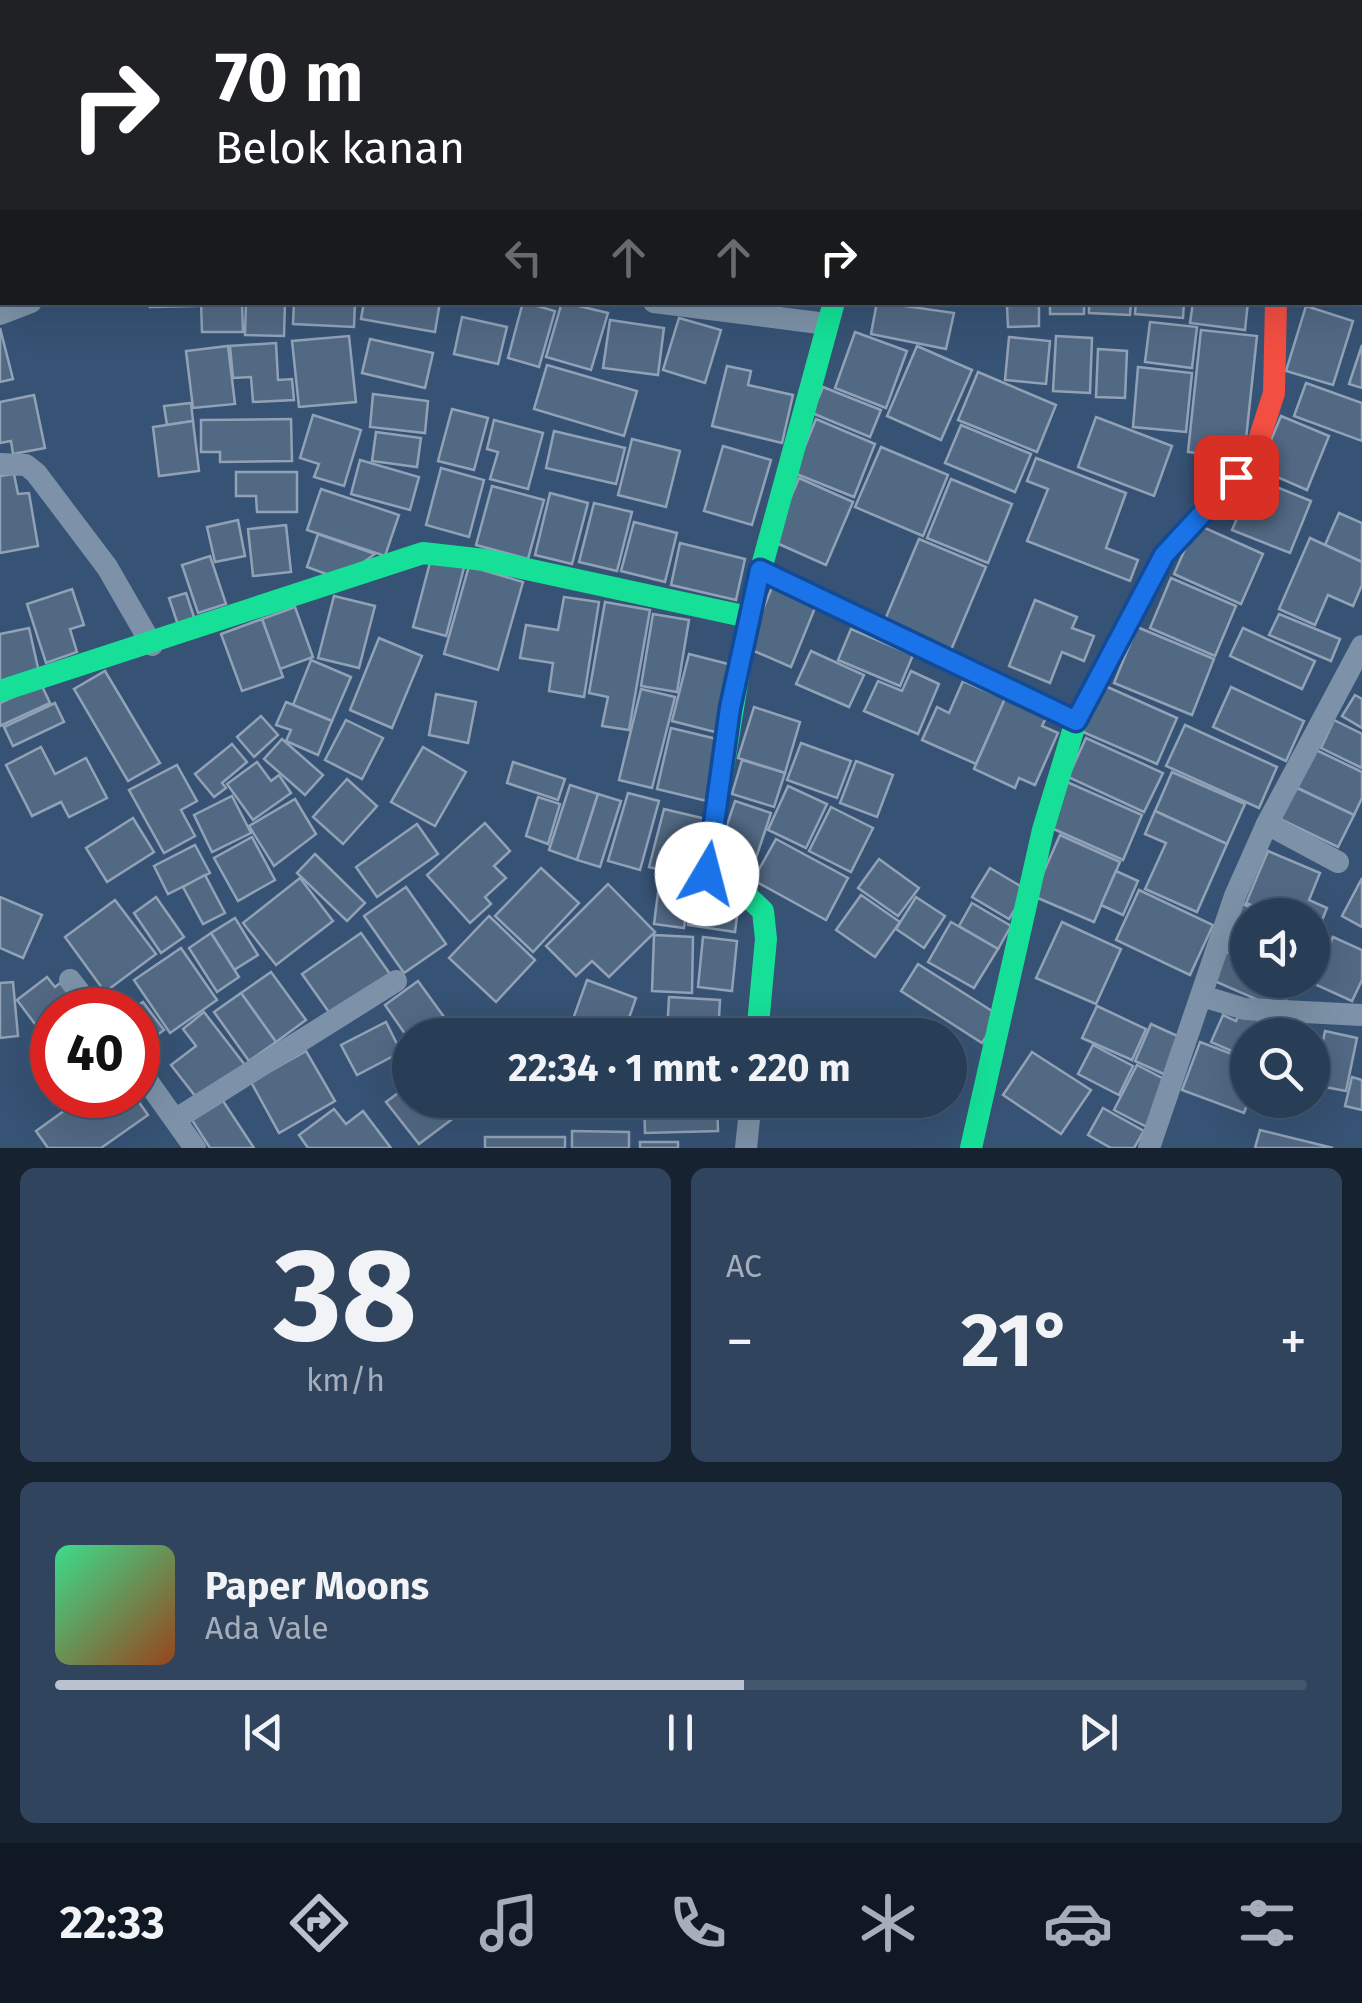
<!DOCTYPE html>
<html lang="id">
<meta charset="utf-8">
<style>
:root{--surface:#283e57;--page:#30455d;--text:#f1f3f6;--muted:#a5aeba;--line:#44576d;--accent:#b9c2ce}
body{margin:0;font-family:"Fira Sans",sans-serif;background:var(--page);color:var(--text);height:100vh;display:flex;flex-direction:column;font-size:38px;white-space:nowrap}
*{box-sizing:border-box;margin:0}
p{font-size:32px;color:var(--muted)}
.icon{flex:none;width:55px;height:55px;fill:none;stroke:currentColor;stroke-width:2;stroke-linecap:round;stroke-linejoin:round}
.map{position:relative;height:1148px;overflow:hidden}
.sheet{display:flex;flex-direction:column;gap:20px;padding:20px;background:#162230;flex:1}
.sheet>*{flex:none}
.guide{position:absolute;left:0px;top:0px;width:1362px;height:305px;box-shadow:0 10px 40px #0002,0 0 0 2px var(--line);background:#202124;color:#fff;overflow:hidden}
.fabs{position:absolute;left:1230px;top:898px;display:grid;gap:20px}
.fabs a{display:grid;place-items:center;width:100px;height:100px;border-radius:50%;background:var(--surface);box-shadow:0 10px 40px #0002,0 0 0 2px var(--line);font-size:50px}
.speed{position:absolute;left:30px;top:988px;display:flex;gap:20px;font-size:50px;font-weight:700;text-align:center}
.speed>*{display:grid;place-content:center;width:130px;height:130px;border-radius:50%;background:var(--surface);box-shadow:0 10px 40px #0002,0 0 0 2px var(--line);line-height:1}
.speed .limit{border:15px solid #d22;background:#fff;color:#111}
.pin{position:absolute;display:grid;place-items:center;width:85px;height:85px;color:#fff;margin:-42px;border-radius:20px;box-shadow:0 5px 15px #0006}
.me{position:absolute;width:110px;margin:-55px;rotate:8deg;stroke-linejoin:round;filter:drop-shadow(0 0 8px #0008)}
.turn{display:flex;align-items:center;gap:35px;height:210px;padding:0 50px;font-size:45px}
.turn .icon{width:130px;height:130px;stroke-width:2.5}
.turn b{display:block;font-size:70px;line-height:85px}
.lanes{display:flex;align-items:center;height:95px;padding:0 50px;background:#0003;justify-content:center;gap:50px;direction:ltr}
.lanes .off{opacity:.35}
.big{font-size:75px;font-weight:700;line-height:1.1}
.sheet .widget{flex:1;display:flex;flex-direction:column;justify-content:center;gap:15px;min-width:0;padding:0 35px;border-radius:15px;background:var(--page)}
.sheet .dial{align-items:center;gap:0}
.dial b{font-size:130px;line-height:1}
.song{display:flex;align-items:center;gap:30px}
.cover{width:120px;height:120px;border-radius:15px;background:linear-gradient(135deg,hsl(150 70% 55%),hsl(20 70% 35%))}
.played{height:10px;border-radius:5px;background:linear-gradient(90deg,var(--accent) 55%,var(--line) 55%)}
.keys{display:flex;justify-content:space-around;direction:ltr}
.heat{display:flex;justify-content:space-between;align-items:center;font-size:55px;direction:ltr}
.sheet .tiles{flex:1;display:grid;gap:20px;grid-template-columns:1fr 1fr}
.widget:last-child{grid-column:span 2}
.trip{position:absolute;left:392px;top:1018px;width:575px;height:100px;border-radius:50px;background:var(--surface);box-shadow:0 10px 40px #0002,0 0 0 2px var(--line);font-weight:700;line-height:100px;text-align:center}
.tab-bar{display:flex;height:160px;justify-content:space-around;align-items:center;background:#101923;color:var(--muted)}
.tab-bar .icon{width:70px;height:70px}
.tab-bar .selected{color:var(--accent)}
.tab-bar b{font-size:45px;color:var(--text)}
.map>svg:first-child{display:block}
</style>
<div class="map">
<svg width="1362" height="1148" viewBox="0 0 1362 1148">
<rect width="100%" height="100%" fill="#365274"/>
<!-- building -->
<g fill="#526984" stroke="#92a2b6" stroke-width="2.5">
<polygon points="417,0 483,0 484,2 418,2"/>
<polygon points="1004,0 1070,0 1003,2"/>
<polygon points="150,302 196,302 197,306 150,307"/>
<polygon points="201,302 242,302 243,332 202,332"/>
<polygon points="246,302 285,302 284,336 245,335"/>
<polygon points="294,302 355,302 354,327 293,324"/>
<polygon points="364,302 440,302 435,332 361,319"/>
<polygon points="523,302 555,311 539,367 508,358"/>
<polygon points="562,302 608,313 591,370 546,357"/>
<polygon points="877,302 954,313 946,349 871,334"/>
<rect x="1050" y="302" width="34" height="12"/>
<polygon points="1089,302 1131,302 1130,315 1089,313"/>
<polygon points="1136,302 1184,302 1183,318 1135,314"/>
<polygon points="1193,302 1248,302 1245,330 1190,323"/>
<polygon points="1039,305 1039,326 1008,327 1007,306"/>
<polygon points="1306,306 1353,321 1333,385 1286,371"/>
<polygon points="462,317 507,327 498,364 454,354"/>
<polygon points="679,318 721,330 705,383 663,370"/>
<polygon points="610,320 664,328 658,375 603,368"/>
<polygon points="1150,322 1197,327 1192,368 1145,362"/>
<polygon points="0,328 13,379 0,382"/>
<polygon points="1201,330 1257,336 1246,439 1229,437 1228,457 1188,452"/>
<polygon points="855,332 907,351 886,408 835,388"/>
<polygon points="349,336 356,402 299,407 292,341"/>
<polygon points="1056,336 1092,338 1090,393 1053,391"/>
<polygon points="1009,337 1050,341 1046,384 1005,380"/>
<polygon points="370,339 433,353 425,388 362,373"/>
<polygon points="276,343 278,380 292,379 294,400 253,402 251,377 233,378 230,346"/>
<polygon points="1362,345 1362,388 1349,384"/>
<polygon points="228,346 235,404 193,408 186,351"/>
<polygon points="917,346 972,370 941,440 887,416"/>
<polygon points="1098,349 1127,351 1125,398 1096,397"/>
<polygon points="547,365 637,391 624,436 534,409"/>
<polygon points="727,366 751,371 748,385 793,395 782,443 712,426"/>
<polygon points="1138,367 1192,373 1186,432 1133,427"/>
<polygon points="978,372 1056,405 1037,452 958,420"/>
<polygon points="1306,383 1362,403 1362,441 1294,416"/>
<polygon points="823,387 881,410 870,437 812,413"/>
<polygon points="373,394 428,401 425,433 370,427"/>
<polygon points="34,395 45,448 13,454 11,441 0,443 0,402"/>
<polygon points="191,403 193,421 167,425 164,406"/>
<polygon points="452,409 488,418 474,470 438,461"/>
<polygon points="313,415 361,430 344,486 314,477 319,464 300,458"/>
<polygon points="1281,416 1329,436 1307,490 1259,469"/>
<polygon points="1096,417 1172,446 1154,496 1078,467"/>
<polygon points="291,419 292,461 220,462 220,452 201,452 201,420"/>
<polygon points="816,419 875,444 854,497 794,473"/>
<polygon points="494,420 543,433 528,489 490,479 498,452 487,449"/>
<polygon points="193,421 199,471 159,476 153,427"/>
<polygon points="961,425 1031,454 1015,492 945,463"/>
<polygon points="554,431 625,448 616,484 546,468"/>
<polygon points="376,432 421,438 417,467 372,461"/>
<polygon points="632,439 680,451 666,507 618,495"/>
<polygon points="723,446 771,460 752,525 704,511"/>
<polygon points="881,447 948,475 923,536 855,507"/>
<polygon points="1036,458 1126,493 1106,548 1138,560 1130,581 1027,541 1048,489 1027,481"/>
<polygon points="360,460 419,477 410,510 351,494"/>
<polygon points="441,468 484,480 469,537 426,525"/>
<polygon points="236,472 297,472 297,512 257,512 256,496 236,496"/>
<polygon points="14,474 18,494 29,493 38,546 0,553 0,476"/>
<polygon points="799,478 853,502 826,565 772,541"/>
<polygon points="1254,478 1311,501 1290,553 1232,530"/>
<polygon points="951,479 1012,504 988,563 927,538"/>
<polygon points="492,486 544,500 528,559 476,545"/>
<polygon points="321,489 399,515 385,556 307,530"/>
<polygon points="550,493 588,503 572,564 535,555"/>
<polygon points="594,503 632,512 617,571 579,562"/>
<polygon points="1339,513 1362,523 1362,562 1325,545"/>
<polygon points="238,520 245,556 215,562 207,527"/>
<polygon points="634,522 677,533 665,582 621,571"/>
<polygon points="1196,524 1263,554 1241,604 1174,574"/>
<polygon points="286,525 291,572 253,576 248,529"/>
<polygon points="318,534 375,554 340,579 307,567"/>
<polygon points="1310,538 1362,562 1362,585 1353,606 1328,595 1315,625 1279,609"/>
<polygon points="919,539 986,567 951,650 884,622"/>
<polygon points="680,543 745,559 736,600 671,585"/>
<polygon points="432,555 465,564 446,636 413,627"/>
<polygon points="210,556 226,604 198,613 182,565"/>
<polygon points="469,566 523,582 498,670 444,654"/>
<polygon points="1171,578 1236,606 1215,656 1150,628"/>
<polygon points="773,585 817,603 791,667 747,648"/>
<polygon points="72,589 84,625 70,629 77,652 46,663 27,604"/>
<polygon points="186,593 197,626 180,631 169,598"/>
<polygon points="334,596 375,606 359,668 318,658"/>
<polygon points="564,597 599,602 584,697 549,691 553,663 520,658 526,625 558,630"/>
<polygon points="1035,600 1077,617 1072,628 1094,636 1084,661 1062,652 1050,683 1009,666"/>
<polygon points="605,602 650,610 629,730 602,726 608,697 589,693"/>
<polygon points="295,607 313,657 280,669 262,619"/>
<polygon points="653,614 689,620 677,692 641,686"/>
<polygon points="1279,614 1340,639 1331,661 1269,635"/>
<polygon points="262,619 283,677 242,691 221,634"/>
<polygon points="1137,627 1214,659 1192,715 1114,683"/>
<polygon points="29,628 39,672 0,681 0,634"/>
<polygon points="1243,628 1315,661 1302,689 1230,656"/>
<polygon points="851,629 913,655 900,686 838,660"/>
<polygon points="379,638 422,656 392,728 350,710"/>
<polygon points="811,651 864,675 849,707 796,684"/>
<polygon points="689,654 736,666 719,733 672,721"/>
<polygon points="311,660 351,677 332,721 293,705"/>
<polygon points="105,671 160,763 128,781 74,689"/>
<polygon points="911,671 939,684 918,734 864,711 878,681 902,691"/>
<polygon points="963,681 1005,699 976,764 922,740 937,707 949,713"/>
<polygon points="41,684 50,703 0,726 0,703"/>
<polygon points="1103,685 1177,718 1157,764 1083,732"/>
<polygon points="1231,687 1304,721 1286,761 1213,727"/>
<polygon points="641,689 675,697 652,788 619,780"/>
<polygon points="436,694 476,702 468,743 429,735"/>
<polygon points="1007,694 1049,712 1042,726 1058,733 1035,785 1019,778 1015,788 974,769"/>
<polygon points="1355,695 1362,699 1362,728 1342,716"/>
<polygon points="286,702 332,721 318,755 286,741 291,730 276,725"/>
<polygon points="55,703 64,722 13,746 4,727"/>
<polygon points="754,707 800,722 785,773 738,758"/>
<polygon points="261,716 278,735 254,757 237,737"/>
<polygon points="346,720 383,738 362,779 325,760"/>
<polygon points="1334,720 1362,734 1362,768 1321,748"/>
<polygon points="1185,725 1277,767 1259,808 1166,766"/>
<polygon points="671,728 725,741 711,802 657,789"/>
<polygon points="1086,738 1163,773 1144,812 1068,777"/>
<polygon points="282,739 323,775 305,795 264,759"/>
<polygon points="801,743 851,761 837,798 787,780"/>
<polygon points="232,744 247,762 222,783 226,788 214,797 195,774"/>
<polygon points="41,747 55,774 86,758 107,798 69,817 61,802 32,816 6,765"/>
<polygon points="423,747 466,772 435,826 391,802"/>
<polygon points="1312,748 1362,772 1362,798 1354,815 1293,786"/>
<polygon points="742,760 785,773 774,807 732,794"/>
<polygon points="856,761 893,775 877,817 840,803"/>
<polygon points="257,762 271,781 279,775 291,793 253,820 227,784"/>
<polygon points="513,762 565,779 558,800 507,783"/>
<polygon points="177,765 197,801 181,810 195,836 164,853 129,790"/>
<polygon points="1172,772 1245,804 1227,844 1155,811"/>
<polygon points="347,779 377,806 343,844 313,817"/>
<polygon points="1067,782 1142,815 1123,860 1047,826"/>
<polygon points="570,785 598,794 577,860 549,850"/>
<polygon points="788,786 827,804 806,848 768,830"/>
<polygon points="1293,786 1354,815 1338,847 1278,818"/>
<polygon points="628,793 659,801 640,870 608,861"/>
<polygon points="598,794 621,801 600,867 577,860"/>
<polygon points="232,796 251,833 212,852 194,815"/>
<polygon points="538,797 560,804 548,844 526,836"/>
<polygon points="295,799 316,834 274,866 249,826"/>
<polygon points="735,801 771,813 749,879 713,867"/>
<polygon points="831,807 873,828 851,872 809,851"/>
<polygon points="664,809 706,819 691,878 649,867"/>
<polygon points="1155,811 1227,844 1197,912 1145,889 1166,843 1145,834"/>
<polygon points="133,818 154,852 107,882 86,848"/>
<polygon points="485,823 510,851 494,866 506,878 485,897 491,904 470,923 427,875"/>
<polygon points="417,824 438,854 377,897 356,867"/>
<polygon points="1060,835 1120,862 1094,922 1033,896"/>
<polygon points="252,837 275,880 238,901 214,858"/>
<polygon points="776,839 848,878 826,920 753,880"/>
<polygon points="195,845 210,873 168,894 154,866"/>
<polygon points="1268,851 1320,873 1309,900 1327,908 1317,933 1312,931 1312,915 1275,915 1246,903"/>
<polygon points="315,854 365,903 347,921 297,873"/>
<polygon points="879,859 919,888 898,916 858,888"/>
<polygon points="541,868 579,903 533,952 495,916"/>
<polygon points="990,868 1027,890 1009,919 972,897"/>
<polygon points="1116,871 1138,881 1123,915 1101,905"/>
<polygon points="205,875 225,913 203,924 183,887"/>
<polygon points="300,878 333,921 276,965 243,923"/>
<polygon points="1362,878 1362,927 1342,916"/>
<polygon points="608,884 655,932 609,977 592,961 576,976 546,946"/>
<polygon points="659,885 689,889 684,928 654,924"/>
<polygon points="406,887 446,944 404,973 364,916"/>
<polygon points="1139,890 1213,925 1190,975 1116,940"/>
<polygon points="692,895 739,902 735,932 688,925"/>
<polygon points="861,895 900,922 875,957 836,930"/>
<polygon points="0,897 42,915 23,958 0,948"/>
<polygon points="156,897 184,937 161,953 134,913"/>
<polygon points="916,897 945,916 924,948 896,929"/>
<polygon points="115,900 156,954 105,992 65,937"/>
<polygon points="972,903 1011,926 998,949 959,926"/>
<polygon points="1241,903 1267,915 1248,915 1248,956 1223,944"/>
<polygon points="489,916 535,960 496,1002 449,958"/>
<polygon points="235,918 258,955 234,970 211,933"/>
<polygon points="951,922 998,949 974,988 928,962"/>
<polygon points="1062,922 1121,949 1096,1004 1036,978"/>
<polygon points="211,933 239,977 217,992 189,948"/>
<polygon points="361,933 390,974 331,1015 302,974"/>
<polygon points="654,935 693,937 692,993 652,991"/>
<polygon points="703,937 737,941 732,991 698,987"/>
<polygon points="1312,937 1326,943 1312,972"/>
<polygon points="1333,937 1362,950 1362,980 1352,1001 1312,983"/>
<polygon points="181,948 217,1000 170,1033 134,980"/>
<polygon points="1222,950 1248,961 1248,980 1294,981 1281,1010 1210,979"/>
<polygon points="918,964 1000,1016 982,1043 901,991"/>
<polygon points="271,972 306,1020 276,1042 241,993"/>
<polygon points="47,977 55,987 64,980 78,997 61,1010 52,1010 52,1016 38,1028 17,1000"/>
<polygon points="587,980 636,998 623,1035 573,1019"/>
<polygon points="418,981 447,1021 427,1035 410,1035 410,1041 385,1005"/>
<polygon points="13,982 18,1036 0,1038 0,983"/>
<polygon points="241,993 276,1042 249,1061 214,1012"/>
<polygon points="669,997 720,1000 718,1035 667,1034"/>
<polygon points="143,1002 164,1030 139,1048 138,1010 131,1010"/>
<polygon points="1097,1006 1146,1029 1132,1060 1082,1038"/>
<polygon points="204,1012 245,1065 199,1101 171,1065 196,1046 183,1029"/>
<polygon points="1240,1012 1271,1025 1266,1035 1248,1035 1248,1058 1211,1042 1223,1015 1236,1021"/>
<polygon points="386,1022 401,1052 357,1075 341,1045"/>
<polygon points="585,1024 617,1035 581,1035"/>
<polygon points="1151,1024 1184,1039 1168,1076 1135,1061"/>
<polygon points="1325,1031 1357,1038 1346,1091 1314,1085"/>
<polygon points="1200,1042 1248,1060 1249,1100 1244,1113 1182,1090"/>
<polygon points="1093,1045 1133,1066 1119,1095 1078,1074"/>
<polygon points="306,1051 335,1101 279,1133 251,1082"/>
<polygon points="1032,1052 1091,1090 1061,1134 1003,1095"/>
<polygon points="1137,1065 1170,1082 1147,1127 1114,1110"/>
<polygon points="1352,1077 1362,1080 1362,1110 1345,1106"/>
<polygon points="410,1084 410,1100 455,1100 463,1111 419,1144 386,1102"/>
<polygon points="86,1095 134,1095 148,1115 101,1148 48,1148 36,1131"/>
<polygon points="644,1100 717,1100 718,1131 645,1133"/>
<polygon points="223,1101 254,1148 210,1148 192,1120"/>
<polygon points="1103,1108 1144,1131 1134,1148 1111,1148 1088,1135"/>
<polygon points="334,1109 346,1124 363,1111 391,1148 308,1148 299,1135"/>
<polygon points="1260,1130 1333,1148 1255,1148"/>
<polygon points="572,1131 629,1132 629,1148 572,1148"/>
<rect x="485" y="1137" width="80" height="11"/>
<rect x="640" y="1142" width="38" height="6"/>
</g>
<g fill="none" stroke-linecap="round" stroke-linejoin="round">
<!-- street -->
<g stroke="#7d92a8" stroke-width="22">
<polyline points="493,0 494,2"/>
<polyline points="774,0 796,2"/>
<polyline points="925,2 925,0"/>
<polyline points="1336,2 1337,0"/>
<polyline points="1360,49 1362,49"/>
<polyline points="654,302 827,324"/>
<polyline points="0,314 31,302"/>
<polyline points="0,464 26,465 36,473 107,567 152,645"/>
<polyline points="760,570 1076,721"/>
<polyline points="1267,824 1362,646"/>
<polyline points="70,980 93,1010"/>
<polyline points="1202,996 1245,1009 1362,1015"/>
<polyline points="138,1068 195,1148"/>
<polyline points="176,1119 396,981"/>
<polyline points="746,1148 751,1100"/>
<polyline points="1149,1148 1235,896 1267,824 1338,862"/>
</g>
<!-- fast -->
<g stroke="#16e098" stroke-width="22">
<polyline points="748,617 707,866 715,883 747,896 763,911 766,939 757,1035"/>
<polyline points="0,691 423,553 485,560 748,617 834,302"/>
<polyline points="971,1148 1043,830 1076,721 1164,555 1186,530"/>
</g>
<!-- jam -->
<polyline stroke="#f24e42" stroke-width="22" points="1186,530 1256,449 1274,393 1276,302"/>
</g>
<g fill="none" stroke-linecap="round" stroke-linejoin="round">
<defs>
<polyline id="route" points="707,874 730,708 760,570 1076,721 1164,555 1236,477"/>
</defs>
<!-- route casing -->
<use href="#route" stroke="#114b97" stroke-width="25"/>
<!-- route -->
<use href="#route" stroke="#1a73e8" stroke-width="18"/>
</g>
</svg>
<div class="fabs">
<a><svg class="icon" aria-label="sound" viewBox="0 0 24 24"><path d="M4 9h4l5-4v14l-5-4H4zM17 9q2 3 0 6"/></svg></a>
<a><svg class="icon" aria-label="search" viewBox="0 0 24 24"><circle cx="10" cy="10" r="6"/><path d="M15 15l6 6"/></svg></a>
</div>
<div class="speed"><div class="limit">40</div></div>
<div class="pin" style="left:1236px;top:477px;background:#d93025"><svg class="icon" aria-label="arrive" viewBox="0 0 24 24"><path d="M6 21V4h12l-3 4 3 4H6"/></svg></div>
<svg class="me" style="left:707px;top:874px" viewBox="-20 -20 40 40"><circle r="19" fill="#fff"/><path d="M0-13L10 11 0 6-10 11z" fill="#1a73e8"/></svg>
<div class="trip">22:34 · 1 mnt · 220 m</div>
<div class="guide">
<div class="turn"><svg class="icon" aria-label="right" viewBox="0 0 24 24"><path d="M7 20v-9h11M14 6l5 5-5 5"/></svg><div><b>70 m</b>Belok kanan</div></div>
<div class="lanes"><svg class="icon off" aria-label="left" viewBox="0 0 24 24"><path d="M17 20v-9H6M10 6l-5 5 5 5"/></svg><svg class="icon off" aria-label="ahead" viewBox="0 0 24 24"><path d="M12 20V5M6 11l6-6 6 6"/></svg><svg class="icon off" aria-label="ahead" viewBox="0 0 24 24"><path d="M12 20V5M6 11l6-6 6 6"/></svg><svg class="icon" aria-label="right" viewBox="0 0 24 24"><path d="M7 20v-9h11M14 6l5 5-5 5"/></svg></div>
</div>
</div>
<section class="sheet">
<div class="tiles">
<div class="widget dial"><b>38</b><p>km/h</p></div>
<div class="widget"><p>AC</p>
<div class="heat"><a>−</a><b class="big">21°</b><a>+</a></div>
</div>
<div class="widget">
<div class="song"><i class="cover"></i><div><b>Paper Moons</b><p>Ada Vale</p></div></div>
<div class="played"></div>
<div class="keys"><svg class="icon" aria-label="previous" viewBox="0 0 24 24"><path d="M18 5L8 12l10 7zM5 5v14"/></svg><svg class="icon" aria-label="pause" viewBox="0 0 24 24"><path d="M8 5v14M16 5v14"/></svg><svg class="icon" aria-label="next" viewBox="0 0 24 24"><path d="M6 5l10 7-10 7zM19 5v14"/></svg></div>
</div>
</div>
</section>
<nav class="tab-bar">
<b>22:33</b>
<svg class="icon selected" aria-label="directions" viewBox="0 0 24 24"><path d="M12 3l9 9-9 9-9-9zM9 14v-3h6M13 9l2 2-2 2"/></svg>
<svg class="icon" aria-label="music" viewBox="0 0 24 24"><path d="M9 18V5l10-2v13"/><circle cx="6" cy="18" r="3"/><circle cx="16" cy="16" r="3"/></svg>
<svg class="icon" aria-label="phone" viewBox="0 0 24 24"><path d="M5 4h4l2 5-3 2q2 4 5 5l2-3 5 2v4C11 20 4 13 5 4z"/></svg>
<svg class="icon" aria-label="climate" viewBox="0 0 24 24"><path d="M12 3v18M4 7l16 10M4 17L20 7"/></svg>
<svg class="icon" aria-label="car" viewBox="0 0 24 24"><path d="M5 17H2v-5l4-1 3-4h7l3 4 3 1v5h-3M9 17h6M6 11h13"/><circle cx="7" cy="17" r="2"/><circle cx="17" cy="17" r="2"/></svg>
<svg class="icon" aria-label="filters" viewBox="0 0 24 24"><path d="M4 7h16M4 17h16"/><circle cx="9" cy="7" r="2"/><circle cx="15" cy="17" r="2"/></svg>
</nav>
